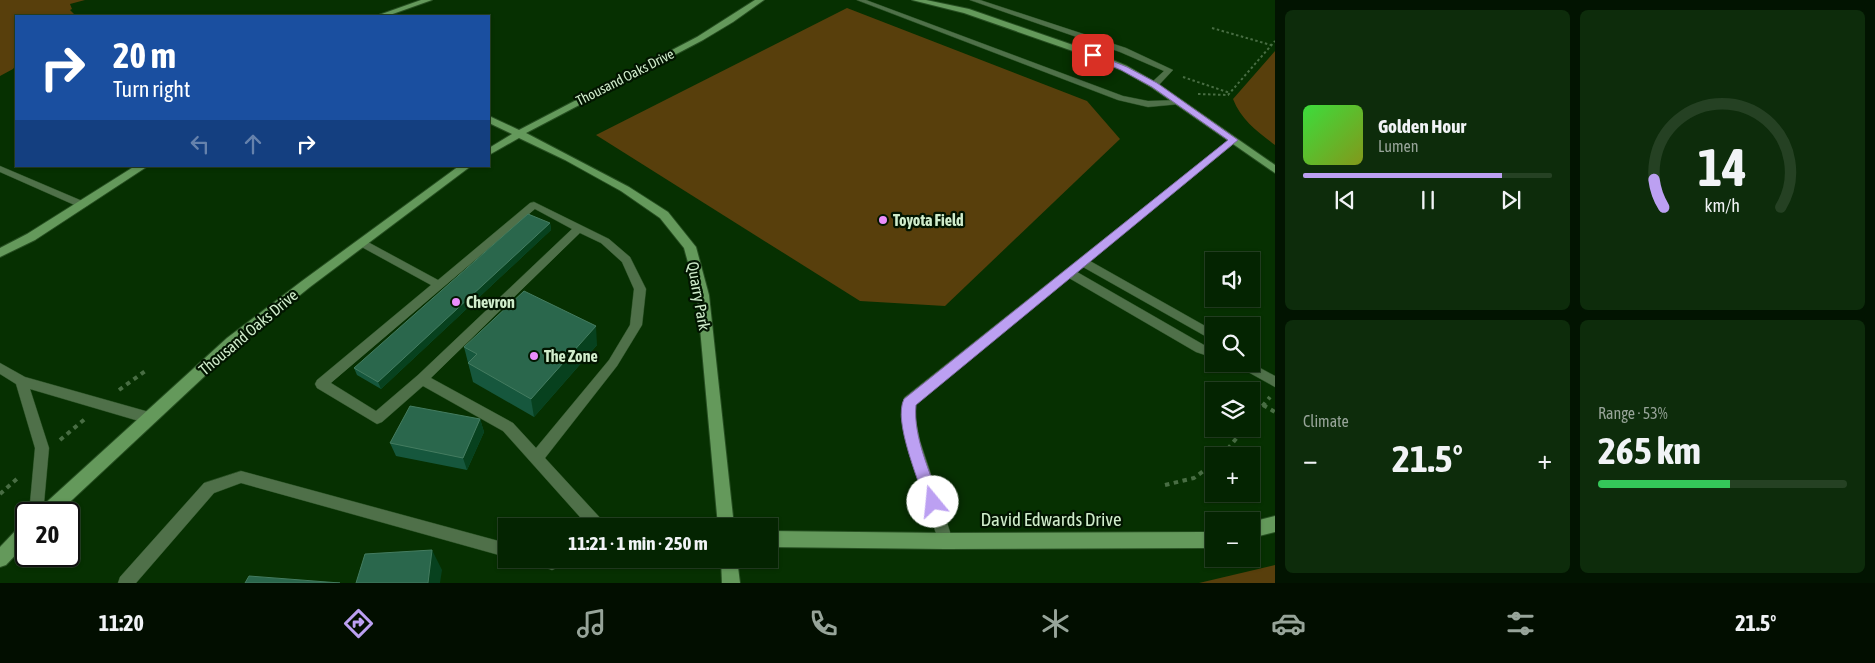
<!DOCTYPE html>
<meta charset="utf-8">
<style>
:root{--surface:#042401;--page:#0d2c0b;--text:#f1f3f6;--muted:#97a499;--line:#254123;--accent:#bca0f2}
body{margin:0;font-family:"Asap Condensed",sans-serif;background:var(--page);color:var(--text);height:100vh;display:flex;flex-direction:column;font-size:19px;white-space:nowrap}
*{box-sizing:border-box;margin:0}
p{font-size:16px;color:var(--muted)}
.icon{flex:none;width:28px;height:28px;fill:none;stroke:currentColor;stroke-width:2;stroke-linecap:round;stroke-linejoin:round}
.map{position:relative;flex:1;overflow:hidden}
.panel{display:flex;flex-direction:column;gap:10px;padding:10px;background:#021401;width:600px}
.panel>*{flex:none}
.guide{position:absolute;left:15px;top:15px;width:475px;height:152px;border-radius:0px;box-shadow:0 1px 4px #0004,0 0 0 1px var(--line);background:#1a4fa0;color:#fff;overflow:hidden}
.fabs{position:absolute;left:1205px;top:252px;display:grid;gap:10px}
.fabs a{display:grid;place-items:center;width:55px;height:55px;border-radius:0px;background:var(--surface);box-shadow:0 1px 4px #0004,0 0 0 1px var(--line);font-size:25px}
.speed{position:absolute;left:15px;top:502px;display:flex;gap:10px;font-size:25px;font-weight:700;text-align:center}
.speed>*{display:grid;place-content:center;width:65px;height:65px;border-radius:50%;background:var(--surface);box-shadow:0 1px 4px #0004,0 0 0 1px var(--line);line-height:1}
.speed .limit{border:2px solid #111;border-radius:8px;background:#fff;color:#111}
.pin{position:absolute;display:grid;place-items:center;width:42px;height:42px;color:#fff;margin:-21px;border-radius:10px;box-shadow:0 2px 8px #0006}
.me{position:absolute;width:55px;margin:-28px;rotate:343deg;stroke-linejoin:round;filter:drop-shadow(0 0 4px #0008)}
.turn{display:flex;align-items:center;gap:18px;height:105px;padding:0 15px;font-size:22px}
.turn .icon{width:65px;height:65px;stroke-width:2.5}
.turn b{display:block;font-size:35px;line-height:42px}
.lanes{display:flex;align-items:center;height:48px;padding:0 15px;background:#0003;justify-content:center;gap:25px;direction:ltr}
.lanes .off{opacity:.35}
.big{font-size:38px;font-weight:700;line-height:1.1}
.panel .widget{flex:1;display:flex;flex-direction:column;justify-content:center;gap:8px;min-width:0;padding:0 18px;border-radius:8px;background:var(--page)}
.panel .dial{align-items:center;gap:0}
.dial svg{height:130px;overflow:visible;fill:none;stroke:var(--line);stroke-width:7;stroke-linecap:round;text-anchor:middle}
.dial text{fill:var(--text);stroke:none}
.song{display:flex;align-items:center;gap:15px}
.cover{width:60px;height:60px;border-radius:8px;background:linear-gradient(135deg,hsl(120 70% 55%),hsl(70 70% 35%))}
.played{height:5px;border-radius:2px;background:linear-gradient(90deg,var(--accent) 80%,var(--line) 80%)}
.keys{display:flex;justify-content:space-around;direction:ltr}
.heat{display:flex;justify-content:space-between;align-items:center;font-size:28px;direction:ltr}
.charge{height:8px;border-radius:4px;background:linear-gradient(90deg,#34c759 53%,var(--line) 0)}
.panel .tiles{flex:1;display:grid;gap:10px;grid-template-columns:repeat(2,1fr)}
.trip{position:absolute;left:498px;top:518px;width:280px;height:50px;border-radius:0px;background:var(--surface);box-shadow:0 1px 4px #0004,0 0 0 1px var(--line);font-weight:700;line-height:50px;text-align:center}
.tabs{display:flex;height:80px;justify-content:space-around;align-items:center;background:#020e00;color:var(--muted)}
.tabs .icon{width:35px;height:35px}
.tabs .active{color:var(--accent)}
.tabs b{font-size:22px;color:var(--text)}
main{display:flex;flex:1;min-height:0}
.map>svg:first-child{display:block}
</style>
<main>
<div class="map">
<svg width="1275" height="583" viewBox="0 0 1275 583">
<rect width="100%" height="100%" fill="#063001"/>
<!-- green -->
<g fill="#583f0c">
<polygon points="0,0 85,0 70,4 72,9 70,10 74,14 65,16 16,16 16,65 13,69 0,76"/>
<polygon points="847,8 1087,101 1120,139 945,306 860,301 596,135"/>
<path d="M1275,51V145C1257,131 1241,120 1233,99Z"/>
<polygon points="1275,565 1275,583 1199,583"/>
</g>
<g fill="none" stroke-linecap="round" stroke-linejoin="round">
<defs>
<g id="lane">
<polygon points="857,0 866,0 1123,96 1148,101 1180,100 1184,102 1180,104 1148,107 1118,100"/>
<polygon points="970,0 980,0 1126,48 1173,70 1157,87 1151,87 1151,83 1164,71 1120,52"/>
<polygon points="1233,137 1237,140 1236,142 1090,261 1214,331 1214,341 1083,267 1077,272 1204,345 1214,348 1214,358 1196,352 1069,278 915,404 915,417 920,441 953,541 950,546 945,548 940,546 906,441 901,417 904,398"/>
<polygon points="0,166 87,203 88,205 83,208 79,207 0,172"/>
<path d="M534,202L609,239L630,257L646,289L642,325L617,366L545,458L603,521L605,526H588L503,431L423,386L382,422L377,424L317,388L315,384L317,380L431,285L358,245L357,243L358,241H366L438,280L530,203ZM535,209L572,229L418,375L376,411L331,383ZM580,233L601,243L622,262L634,289L630,325L609,360L536,448L513,423L431,378Z"/>
<polygon points="0,363 25,377 149,412 154,414 156,418 154,422 149,424 30,389 49,448 43,514 29,514 35,448 16,384 0,374"/>
<polygon points="1251,363 1275,376 1275,387 1239,367 1237,364"/>
<polygon points="241,471 506,543 506,557 241,483 214,493 136,583 118,583 120,577 204,483"/>
<polygon points="533,559 569,559 566,564 552,570 536,564"/>
</g>
<g id="secondary">
<polygon points="421,0 432,0 387,16 376,16"/>
<polygon points="755,0 764,0 733,22 703,40 526,133 629,187 668,212 696,247 709,295 734,526 718,526 697,295 684,248 660,218 621,191 565,160 519,138 489,155 489,148 512,134 489,123 489,116 519,130 697,37"/>
<polygon points="912,0 926,0 969,9 1096,53 1127,66 1157,83 1275,165 1275,173 1151,87 1121,70 1090,57 964,13"/>
<polygon points="135,166 148,166 35,240 0,257 0,248 27,234"/>
<polygon points="459,166 471,166 310,287 237,346 57,514 37,514 39,509 227,338 302,281"/>
<polygon points="1275,516 1275,532 1251,538 1251,522"/>
<polygon points="26,524 26,544 6,565 0,567 0,547 20,526"/>
<polygon points="1214,530 1214,546 1204,548 945,549 769,547 769,531 945,533 1204,532"/>
<polygon points="721,559 737,559 740,583 722,583"/>
</g>
</defs>
<!-- lane casing -->
<use href="#lane" stroke="#264e21" stroke-width="1"/>
<!-- secondary casing -->
<use href="#secondary" stroke="#264e21" stroke-width="2"/>
<!-- path-far1 -->
<g stroke="#486d43" stroke-width="2" stroke-dasharray="2.5 2.5" stroke-linecap="butt">
<polyline points="1212,28 1271,45"/>
<polyline points="1183,77 1230,93"/>
<polyline points="1198,94 1228,95 1275,41"/>
</g>
<!-- path -->
<g stroke="#486d43" stroke-width="4" stroke-dasharray="4.5 4.5" stroke-linecap="butt">
<polyline points="119,390 148,369"/>
<polyline points="1263,405 1275,412"/>
<polyline points="1251,420 1270,397"/>
<polyline points="60,440 86,418"/>
<polyline points="1222,456 1244,429"/>
<polyline points="1165,485 1194,478 1214,463"/>
<polyline points="0,494 20,476"/>
</g>
<!-- lane -->
<use href="#lane" fill="#4f7049" fill-rule="evenodd"/>
<!-- secondary -->
<use href="#secondary" fill="#64995b" fill-rule="evenodd"/>
</g>
<!-- wall -->
<g fill="#16573d">
<polygon points="550,223 551,230 381,389 357,375 354,368"/>
<polygon points="597,345 534,417 473,382 464,347"/>
<polygon points="480,419 484,432 467,470 396,456 390,443"/>
</g>
<!-- shaded-wall -->
<g fill="#07411e">
<polygon points="550,223 551,230 381,389 378,382"/>
<polygon points="596,326 597,345 534,417 531,399"/>
<polygon points="480,419 484,432 467,470 463,458"/>
<polygon points="432,550 442,570 440,583 428,583"/>
</g>
<!-- building -->
<g fill="#2a674c" stroke="#447c60">
<polygon points="528,214 550,223 378,382 354,368"/>
<polygon points="524,291 596,326 531,399 468,363 477,354 464,347"/>
<polygon points="410,406 480,419 463,458 390,443"/>
<polygon points="432,550 428,583 356,583 365,554"/>
<polygon points="249,576 340,583 245,583"/>
</g>
<!-- route -->
<path fill="#bca0f2" stroke="#7a689d" d="M1090,54H1095L1127,67L1157,83L1238,140L916,405C913,437 930,471 940,502L938,506L933,508L927,506L925,502C918,478 893,421 904,399L1228,140L1152,87L1121,70L1090,57Z"/>
<!-- markers -->
<g fill="#eb8dfc" stroke="#021500" stroke-width="2">
<circle cx="883" cy="220" r="5"/>
<circle cx="456" cy="302" r="5"/>
<circle cx="534" cy="356" r="5"/>
</g>
<g text-anchor="middle" dominant-baseline="central" stroke-width="4.5" stroke-linejoin="round" paint-order="stroke">
<!-- far-street labels -->
<g font-size="14" fill="#d0eccb" stroke="#021500">
<text transform="translate(625 77) rotate(-27)">Thousand Oaks Drive</text>
</g>
<!-- poi labels -->
<g font-size="16" font-weight="bold" fill="#d0eccb" stroke="#021500" text-anchor="start">
<text x="893" y="220">Toyota Field</text>
<text x="466" y="302">Chevron</text>
<text x="544" y="356">The Zone</text>
</g>
<!-- street labels -->
<g font-size="16" fill="#d0eccb" stroke="#021500">
<text transform="translate(699 296) rotate(80)">Quarry Park</text>
<text transform="translate(248 332) rotate(-40)">Thousand Oaks Drive</text>
</g>
<!-- near-street labels -->
<g font-size="19" fill="#d0eccb" stroke="#021500">
<text x="1051" y="519">David Edwards Drive</text>
</g>
</g>
</svg>
<div class="fabs">
<a><svg class="icon" aria-label="sound" viewBox="0 0 24 24"><path d="M4 9h4l5-4v14l-5-4H4zM17 9q2 3 0 6"/></svg></a>
<a><svg class="icon" aria-label="search" viewBox="0 0 24 24"><circle cx="10" cy="10" r="6"/><path d="M15 15l6 6"/></svg></a>
<a><svg class="icon" aria-label="layers" viewBox="0 0 24 24"><path d="M12 4l9 5-9 5-9-5zM3 14l9 5 9-5"/></svg></a>
<a>+</a>
<a>−</a>
</div>
<div class="speed"><div class="limit">20</div></div>
<div class="pin" style="left:1093px;top:55px;background:#d93025"><svg class="icon" aria-label="arrive" viewBox="0 0 24 24"><path d="M6 21V4h12l-3 4 3 4H6"/></svg></div>
<svg class="me" style="left:933px;top:502px" viewBox="-20 -20 40 40"><circle r="19" fill="#fff"/><path d="M0-13L10 11 0 6-10 11z" fill="#bca0f2"/></svg>
<div class="trip">11:21 · 1 min · 250 m</div>
<div class="guide">
<div class="turn"><svg class="icon" aria-label="right" viewBox="0 0 24 24"><path d="M7 20v-9h11M14 6l5 5-5 5"/></svg><div><b>20 m</b>Turn right</div></div>
<div class="lanes"><svg class="icon off" aria-label="left" viewBox="0 0 24 24"><path d="M17 20v-9H6M10 6l-5 5 5 5"/></svg><svg class="icon off" aria-label="ahead" viewBox="0 0 24 24"><path d="M12 20V5M6 11l6-6 6 6"/></svg><svg class="icon" aria-label="right" viewBox="0 0 24 24"><path d="M7 20v-9h11M14 6l5 5-5 5"/></svg></div>
</div>
</div>
<section class="panel">
<div class="tiles">
<div class="widget">
<div class="song"><i class="cover"></i><div><b>Golden Hour</b><p>Lumen</p></div></div>
<div class="played"></div>
<div class="keys"><svg class="icon" aria-label="previous" viewBox="0 0 24 24"><path d="M18 5L8 12l10 7zM5 5v14"/></svg><svg class="icon" aria-label="pause" viewBox="0 0 24 24"><path d="M8 5v14M16 5v14"/></svg><svg class="icon" aria-label="next" viewBox="0 0 24 24"><path d="M6 5l10 7-10 7zM19 5v14"/></svg></div>
</div>
<div class="widget dial"><svg viewBox="0 0 100 80">
<path d="M14 69A42 42 0 1 1 86 69"/>
<path d="M14 69A42 42 0 0 1 8 52" stroke="#bca0f2"/>
<text x="50" y="56" font-size="32" font-weight="700">14</text>
<text x="50" y="72" font-size="11">km/h</text>
</svg></div>
<div class="widget"><p>Climate</p>
<div class="heat"><a>−</a><b class="big">21.5°</b><a>+</a></div>
</div>
<div class="widget"><p>Range · 53%</p><b class="big">265 km</b><div class="charge"></div></div>
</div>
</section>
</main>
<nav class="tabs">
<b>11:20</b>
<svg class="icon active" aria-label="directions" viewBox="0 0 24 24"><path d="M12 3l9 9-9 9-9-9zM9 14v-3h6M13 9l2 2-2 2"/></svg>
<svg class="icon" aria-label="music" viewBox="0 0 24 24"><path d="M9 18V5l10-2v13"/><circle cx="6" cy="18" r="3"/><circle cx="16" cy="16" r="3"/></svg>
<svg class="icon" aria-label="phone" viewBox="0 0 24 24"><path d="M5 4h4l2 5-3 2q2 4 5 5l2-3 5 2v4C11 20 4 13 5 4z"/></svg>
<svg class="icon" aria-label="climate" viewBox="0 0 24 24"><path d="M12 3v18M4 7l16 10M4 17L20 7"/></svg>
<svg class="icon" aria-label="car" viewBox="0 0 24 24"><path d="M5 17H2v-5l4-1 3-4h7l3 4 3 1v5h-3M9 17h6M6 11h13"/><circle cx="7" cy="17" r="2"/><circle cx="17" cy="17" r="2"/></svg>
<svg class="icon" aria-label="filters" viewBox="0 0 24 24"><path d="M4 7h16M4 17h16"/><circle cx="9" cy="7" r="2"/><circle cx="15" cy="17" r="2"/></svg>
<b>21.5°</b>
</nav>
